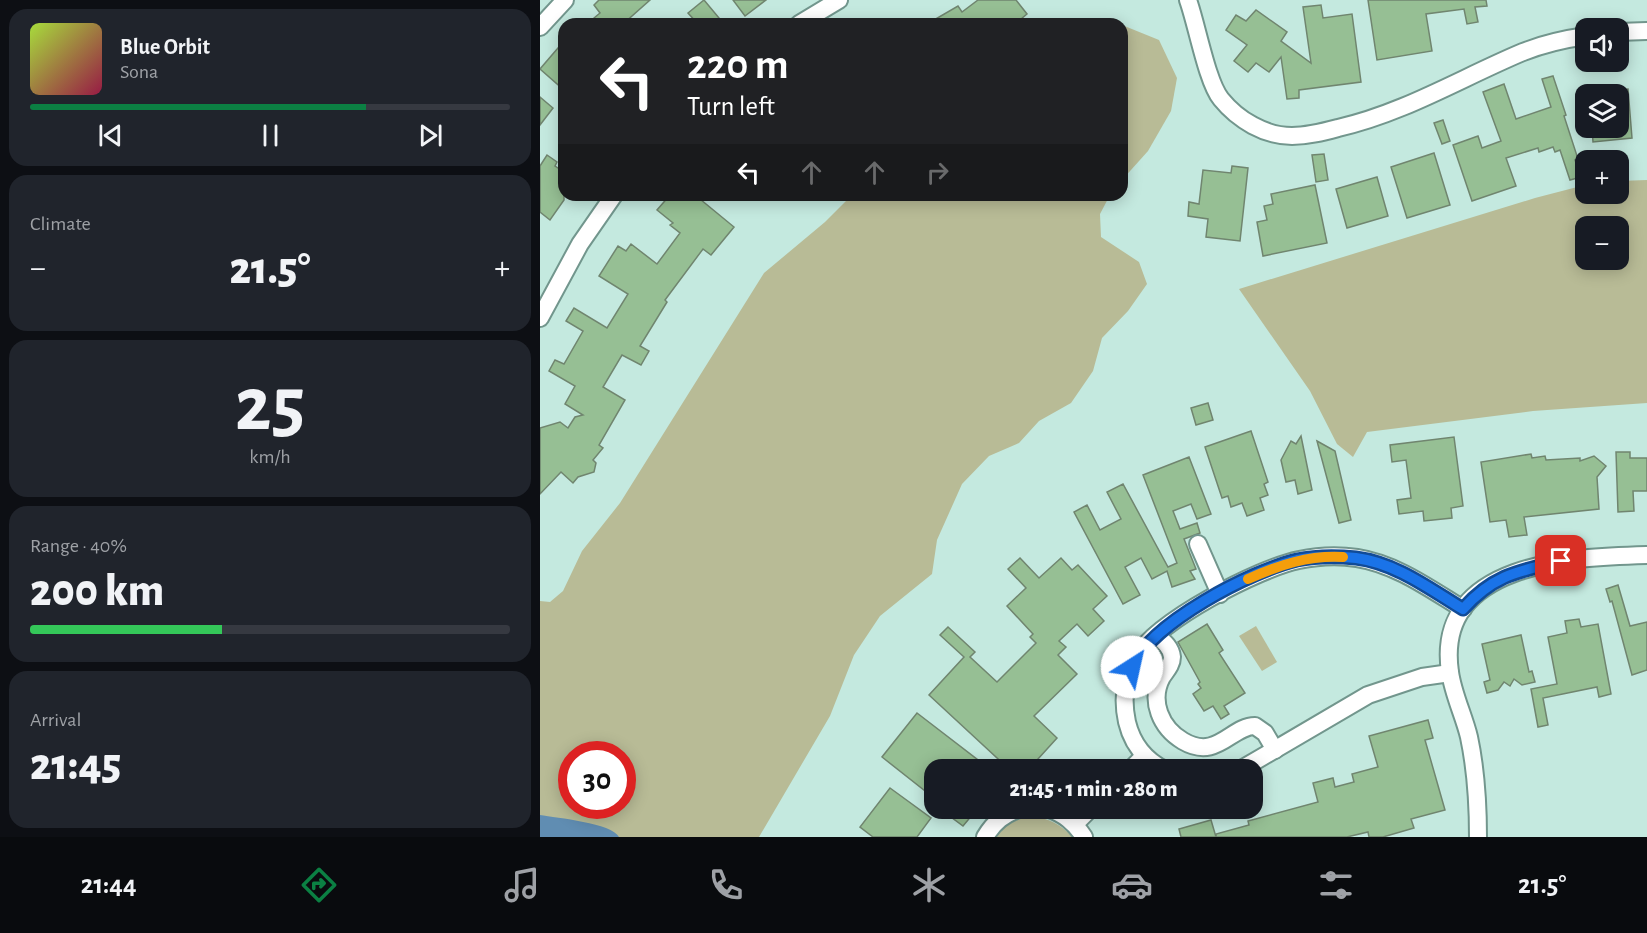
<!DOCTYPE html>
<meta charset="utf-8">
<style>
:root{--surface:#171b24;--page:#20242c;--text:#f1f3f6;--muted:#9ea1a6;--line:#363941;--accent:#0b8043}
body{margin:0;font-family:"Alegreya Sans",sans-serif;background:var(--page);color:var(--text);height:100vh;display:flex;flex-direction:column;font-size:22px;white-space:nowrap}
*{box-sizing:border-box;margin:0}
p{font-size:20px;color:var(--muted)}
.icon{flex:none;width:33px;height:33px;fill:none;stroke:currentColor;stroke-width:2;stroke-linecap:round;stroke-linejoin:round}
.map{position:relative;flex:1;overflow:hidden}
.sheet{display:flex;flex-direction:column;gap:9px;padding:9px;background:#0d0f14;width:540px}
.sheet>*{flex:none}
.hud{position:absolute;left:18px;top:18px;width:570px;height:183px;border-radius:18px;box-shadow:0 3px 15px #0003;background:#202124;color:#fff;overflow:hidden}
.fabs{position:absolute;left:1035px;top:18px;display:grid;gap:12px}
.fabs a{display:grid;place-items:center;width:54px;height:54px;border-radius:12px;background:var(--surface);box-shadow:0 3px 15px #0003;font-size:30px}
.speed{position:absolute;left:18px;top:741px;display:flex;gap:12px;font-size:30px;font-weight:700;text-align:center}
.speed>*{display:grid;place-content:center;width:78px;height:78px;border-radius:50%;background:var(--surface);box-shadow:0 3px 15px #0003;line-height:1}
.speed .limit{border:9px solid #d22;background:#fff;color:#111}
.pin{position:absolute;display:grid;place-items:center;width:51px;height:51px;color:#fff;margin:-26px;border-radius:12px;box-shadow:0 3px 9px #0006}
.me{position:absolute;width:66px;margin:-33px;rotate:35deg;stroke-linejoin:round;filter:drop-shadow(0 0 4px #0008)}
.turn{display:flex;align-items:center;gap:21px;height:126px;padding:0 30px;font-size:27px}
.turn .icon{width:78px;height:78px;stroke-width:2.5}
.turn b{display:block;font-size:42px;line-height:51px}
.lanes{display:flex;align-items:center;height:57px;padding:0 30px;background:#0003;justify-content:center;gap:30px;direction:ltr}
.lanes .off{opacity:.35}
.big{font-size:45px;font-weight:800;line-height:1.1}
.sheet .tile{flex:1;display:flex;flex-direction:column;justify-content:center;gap:9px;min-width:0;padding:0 21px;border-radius:18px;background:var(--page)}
.sheet .dial{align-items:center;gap:0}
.dial b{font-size:78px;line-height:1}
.song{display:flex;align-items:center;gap:18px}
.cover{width:72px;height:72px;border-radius:9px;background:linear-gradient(135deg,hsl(80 70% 55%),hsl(340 70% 35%))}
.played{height:6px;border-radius:3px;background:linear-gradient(90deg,var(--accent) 70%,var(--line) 70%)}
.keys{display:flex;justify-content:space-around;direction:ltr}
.heat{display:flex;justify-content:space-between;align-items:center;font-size:33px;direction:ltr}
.charge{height:9px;border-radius:4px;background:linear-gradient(90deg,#34c759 40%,var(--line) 0)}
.trip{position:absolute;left:384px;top:759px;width:339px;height:60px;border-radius:18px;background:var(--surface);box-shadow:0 3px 15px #0003;font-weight:800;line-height:60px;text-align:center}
.dock{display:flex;height:96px;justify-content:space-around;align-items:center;background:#090b0e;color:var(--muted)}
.dock .icon{width:42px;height:42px}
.dock .active{color:var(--accent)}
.dock b{font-size:27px;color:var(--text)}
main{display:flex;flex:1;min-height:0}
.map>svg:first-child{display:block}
</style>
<main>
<section class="sheet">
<div class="tile">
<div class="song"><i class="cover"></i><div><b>Blue Orbit</b><p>Sona</p></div></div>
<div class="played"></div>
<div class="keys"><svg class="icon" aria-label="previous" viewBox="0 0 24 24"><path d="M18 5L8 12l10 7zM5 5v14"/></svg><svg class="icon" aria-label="pause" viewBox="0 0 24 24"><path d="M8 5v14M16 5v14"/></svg><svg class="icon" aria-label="next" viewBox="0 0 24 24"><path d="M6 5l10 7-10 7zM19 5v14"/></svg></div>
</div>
<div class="tile"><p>Climate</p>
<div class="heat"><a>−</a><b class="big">21.5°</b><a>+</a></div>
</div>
<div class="tile dial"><b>25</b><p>km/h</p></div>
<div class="tile"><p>Range · 40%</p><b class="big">200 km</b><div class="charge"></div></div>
<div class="tile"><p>Arrival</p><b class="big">21:45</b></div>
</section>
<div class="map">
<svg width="1107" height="837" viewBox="0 0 1107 837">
<rect width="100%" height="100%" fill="#c4e9df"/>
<!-- green -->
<g fill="#b8bb96" fill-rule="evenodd">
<polygon points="582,25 619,40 637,78 631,111 608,151 582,180"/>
<path d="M1107,180V403L993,411L827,432L813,457L797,444L770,391L699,289L995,198L1045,185L1046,194H1078L1079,181ZM1078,226V260H1046V226Z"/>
<path d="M312,195H570L560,214L561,237L599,262L607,284L588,311L562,338L553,371L531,403L499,421L479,443L449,456L422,484L397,540L392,574L340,616L314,655L290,716L219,837H0V601L10,602L23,591L42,551L80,503L224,273L285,222ZM32,754H82V806H32Z"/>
<polygon points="716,626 737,662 722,671 699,636"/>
<path d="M492,816C510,819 520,824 533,837H455C466,824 476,819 492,816Z"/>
</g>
<!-- water -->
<path fill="#608db2" d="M0,815C17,818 72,823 79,837H0Z"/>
<!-- building -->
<g fill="#96bf94" stroke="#70856f" stroke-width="1.5">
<polygon points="59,0 110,0 83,24 59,24 54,18 60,13 54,5"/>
<polygon points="164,0 184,24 158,24 148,13"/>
<polygon points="193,0 226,0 205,16"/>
<polygon points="438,0 476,0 487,14 475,24 387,24 418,6 422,12"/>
<polygon points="828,0 946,0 947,6 935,7 938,22 927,24 924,9 886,14 892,51 837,60"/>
<polygon points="781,5 783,18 812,14 821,82 759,90 759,98 747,99 741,57 729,72 716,63 708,72 694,61 707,45 686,30 696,15 706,21 716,10 747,32 741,41 771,63 763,7"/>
<polygon points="24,41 24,90 0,69"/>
<polygon points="1013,76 1026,115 1024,116 1038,159 1035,160 1041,177 1030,180 1020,150 1015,152 1013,147 999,152 998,148 966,158 976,186 932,201 913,145 938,136 942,148 961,141 943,92 964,84 976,119 1011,107 1002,79"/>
<polygon points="1088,89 1092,138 1053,142 1052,128 1078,128 1078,90"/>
<polygon points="0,97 13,108 0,125"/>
<polygon points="903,120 910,141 902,144 894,123"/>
<polygon points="894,153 910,205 867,218 851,167"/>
<polygon points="784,154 788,180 776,182 772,155"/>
<polygon points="7,155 17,162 15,166 24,172 24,200 10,220 0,212 0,166"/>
<polygon points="692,166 708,168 700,241 666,237 668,219 648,216 649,202 659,204 663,170 691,173"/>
<polygon points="837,177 848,216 807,228 796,189"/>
<polygon points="775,185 787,243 723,256 717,222 727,220 724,206 733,204 731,194"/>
<polygon points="130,195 155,195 194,227 171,255 163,249 125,300 127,302 100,346 109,351 101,365 82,355 63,387 85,400 59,445 63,448 53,460 56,463 54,472 38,477 33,483 21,472 0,494 0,428 20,422 28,428 35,417 43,415 25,404 35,386 9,371 15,360 24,364 43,331 26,321 34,308 67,328 88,294 59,276 78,246 86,251 91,244 117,264 140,233 130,225 133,223 117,210"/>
<polygon points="668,403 673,420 656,425 651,408"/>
<polygon points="711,431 728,482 724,484 728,495 720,498 724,510 707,516 702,503 691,507 688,496 682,498 665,447"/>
<polygon points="761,436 772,490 758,494 755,480 746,482 741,460 751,441 756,444"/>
<polygon points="914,437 923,506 911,508 912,518 884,521 883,511 859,514 857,500 871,498 866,460 852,462 850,445"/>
<polygon points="777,441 795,451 811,520 799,523"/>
<polygon points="1076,452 1090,452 1090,458 1107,458 1107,491 1093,491 1094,511 1078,512"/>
<polygon points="991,454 992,458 1005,456 1006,460 1040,458 1040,461 1054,456 1066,466 1057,477 1059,509 984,517 987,535 969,537 966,520 950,522 941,462"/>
<polygon points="649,457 671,514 657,519 651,504 633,511 640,529 657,523 660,533 644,539 656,569 650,571 655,579 632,587 627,571 612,579 601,558 585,567 600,595 583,604 534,512 547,505 560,530 581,519 567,492 583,484 628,567 637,563 603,475"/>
<polygon points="480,558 499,578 521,558 532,570 538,565 567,596 553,609 564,621 548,636 537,624 519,641 526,647 518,655 537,674 494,716 517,738 488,770 470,770 389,695 424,657 400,635 408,627 435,652 430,657 457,682 496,643 490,637 493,634 467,606 486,588 468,569"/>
<polygon points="1078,585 1090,626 1107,622 1107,670 1092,675 1072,601 1070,602 1066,589"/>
<polygon points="1039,619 1041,627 1058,624 1071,694 1059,697 1057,687 1003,698 1008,725 998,727 991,689 1017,684 1008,637 1027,633 1025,621"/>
<polygon points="667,624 683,650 679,653 705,693 684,706 689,714 681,719 673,706 664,711 653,694 661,688 658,684 660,682 638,642"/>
<polygon points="981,635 989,672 992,671 995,682 982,685 974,679 970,686 964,682 958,690 947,693 944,682 950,680 942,644"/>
<polygon points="377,713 438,760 430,770 394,770 394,798 342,757"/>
<polygon points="888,720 893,738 885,740 905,810 871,819 874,828 843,837 829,837 828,832 807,837 676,837 676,834 709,825 708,821 778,802 773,783 793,778 795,787 814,782 812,774 838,767 829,736"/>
<polygon points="350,788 391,818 377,837 333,837 320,827"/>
<polygon points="418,808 438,808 423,826 411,817"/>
<polygon points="671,820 676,837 641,837 639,829"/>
</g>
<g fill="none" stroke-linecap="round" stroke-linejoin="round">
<defs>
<g id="minor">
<path d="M648,0C657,25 667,82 681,99C698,120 725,136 752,136C768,136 783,132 798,128C864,113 921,78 983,52C1003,44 1025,39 1046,36"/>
<polyline points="259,24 299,0"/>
<polyline points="0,27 25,0"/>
<polyline points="1078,32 1107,31"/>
<polyline points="0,318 40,244 74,195"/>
<polyline points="658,544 680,594"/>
<path d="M616,635C623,641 631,647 632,657C632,665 626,671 622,677C609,701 621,728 643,741C677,761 691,726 715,726L725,733L735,750"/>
<polyline points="590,770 604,756"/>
<path d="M625,770C605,760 592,743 587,722C582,699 585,676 597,656C617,621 719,568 759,560C778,556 798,555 817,558C856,564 890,589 923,609"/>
<polyline points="700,770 828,695 882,677 910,673"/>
<path d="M507,808C524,814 534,822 544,837"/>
<polyline points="535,824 551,808"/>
<path d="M445,837C454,822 464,814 481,808"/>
<path d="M938,837C938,804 936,770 929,737C924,716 913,694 910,672C894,562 1032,557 1107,555"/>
</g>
</defs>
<!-- minor casing -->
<use href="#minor" stroke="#72968d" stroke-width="20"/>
<!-- minor -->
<use href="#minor" stroke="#fff" stroke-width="16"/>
</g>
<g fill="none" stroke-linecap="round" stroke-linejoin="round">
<defs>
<path id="route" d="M592,667C611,623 711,571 757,560C776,556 797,556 816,558C856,563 890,589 923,609C953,575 979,571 1021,561"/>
</defs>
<!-- route casing -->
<use href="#route" stroke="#114b97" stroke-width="15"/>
<!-- route -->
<use href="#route" stroke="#1a73e8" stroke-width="10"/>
<!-- slow -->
<path stroke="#f59e0b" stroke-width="10" d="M708,579C739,565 769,555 803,557"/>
</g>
</svg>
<div class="fabs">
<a><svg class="icon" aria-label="sound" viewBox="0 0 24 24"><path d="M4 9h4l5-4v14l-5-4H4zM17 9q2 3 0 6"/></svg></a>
<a><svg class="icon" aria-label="layers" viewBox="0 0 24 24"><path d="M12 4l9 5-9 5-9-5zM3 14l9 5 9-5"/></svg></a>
<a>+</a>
<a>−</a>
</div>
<div class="speed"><div class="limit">30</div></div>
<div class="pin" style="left:1021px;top:561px;background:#d93025"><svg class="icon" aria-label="arrive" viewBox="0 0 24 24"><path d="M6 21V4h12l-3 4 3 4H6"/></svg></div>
<svg class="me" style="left:592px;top:667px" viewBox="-20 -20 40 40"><circle r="19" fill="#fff"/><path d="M0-13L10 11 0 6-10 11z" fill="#1a73e8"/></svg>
<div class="trip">21:45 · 1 min · 280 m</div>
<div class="hud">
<div class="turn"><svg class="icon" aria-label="left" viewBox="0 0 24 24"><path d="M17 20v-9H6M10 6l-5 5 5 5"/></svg><div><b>220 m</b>Turn left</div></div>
<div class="lanes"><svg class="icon" aria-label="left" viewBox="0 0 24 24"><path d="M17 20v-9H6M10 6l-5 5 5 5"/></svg><svg class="icon off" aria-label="ahead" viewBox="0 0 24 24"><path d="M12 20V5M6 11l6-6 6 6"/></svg><svg class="icon off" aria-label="ahead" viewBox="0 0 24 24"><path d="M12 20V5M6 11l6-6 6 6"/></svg><svg class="icon off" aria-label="right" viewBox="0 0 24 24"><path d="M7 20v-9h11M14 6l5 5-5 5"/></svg></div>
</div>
</div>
</main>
<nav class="dock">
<b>21:44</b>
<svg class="icon active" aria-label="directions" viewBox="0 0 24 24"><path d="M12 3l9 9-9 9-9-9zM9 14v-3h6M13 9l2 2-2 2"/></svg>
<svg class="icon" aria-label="music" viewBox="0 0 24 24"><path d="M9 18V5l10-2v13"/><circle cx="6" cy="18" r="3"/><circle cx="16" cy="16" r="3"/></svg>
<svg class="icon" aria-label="phone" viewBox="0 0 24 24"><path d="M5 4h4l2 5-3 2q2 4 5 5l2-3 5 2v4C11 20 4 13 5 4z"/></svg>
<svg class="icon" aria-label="climate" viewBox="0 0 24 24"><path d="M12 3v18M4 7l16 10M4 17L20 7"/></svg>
<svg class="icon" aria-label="car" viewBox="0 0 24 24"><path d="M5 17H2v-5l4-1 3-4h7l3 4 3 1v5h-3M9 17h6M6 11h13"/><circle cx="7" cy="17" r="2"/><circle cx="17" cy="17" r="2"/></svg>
<svg class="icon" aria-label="filters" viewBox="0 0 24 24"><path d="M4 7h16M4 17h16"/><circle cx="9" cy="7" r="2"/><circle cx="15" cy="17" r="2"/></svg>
<b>21.5°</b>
</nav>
